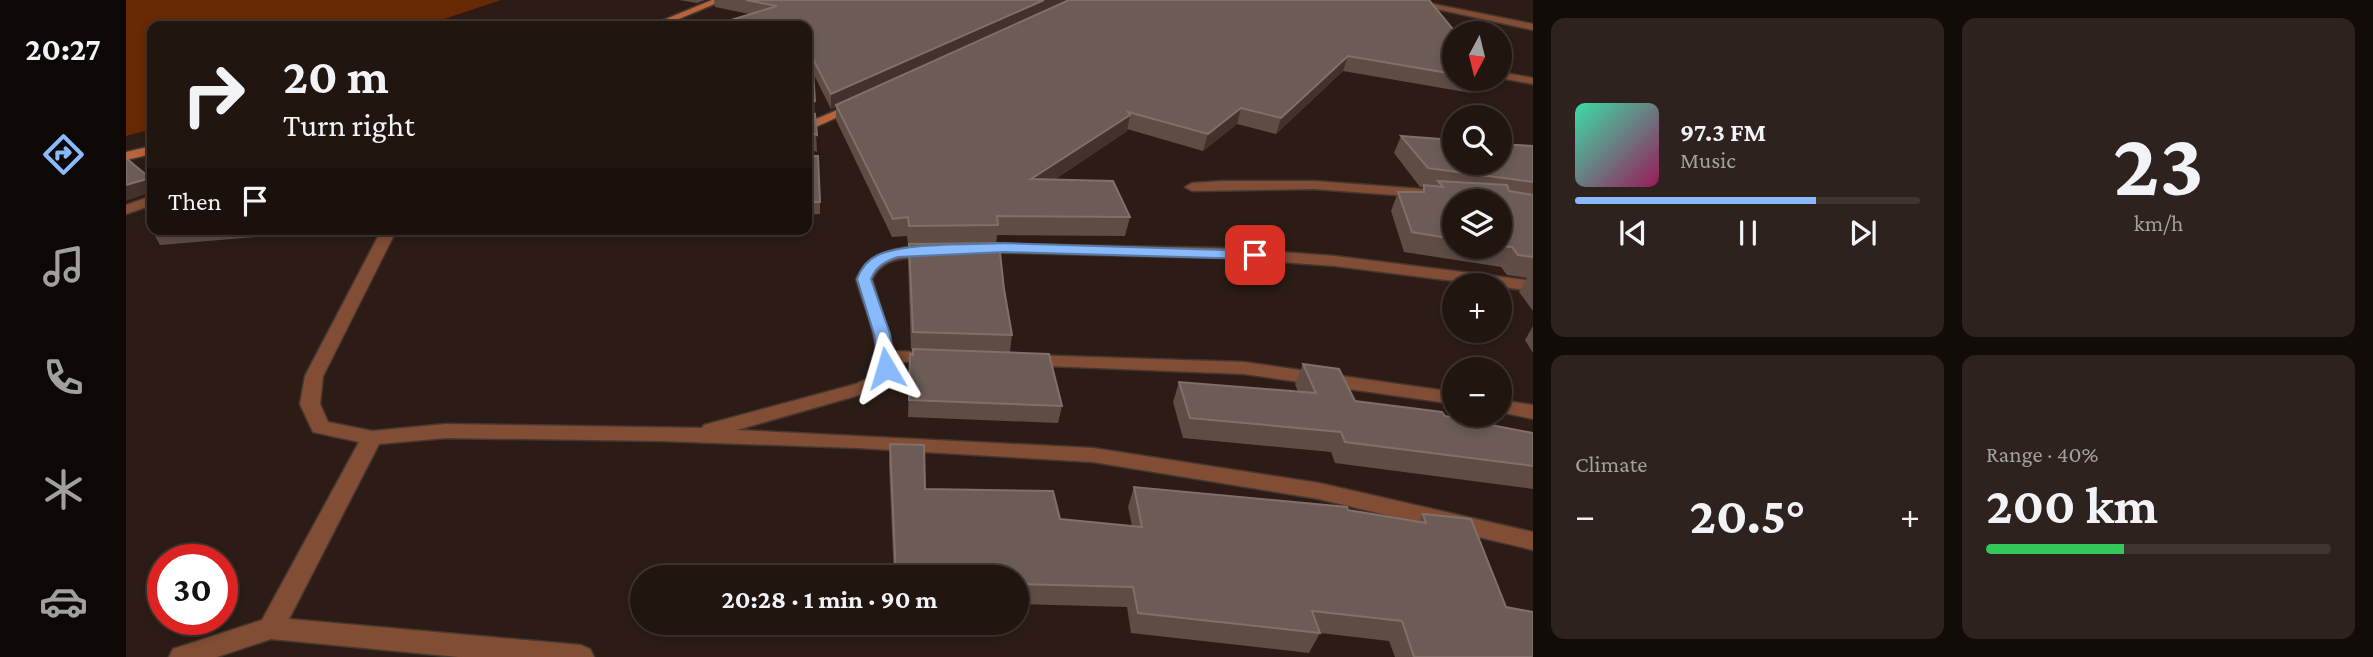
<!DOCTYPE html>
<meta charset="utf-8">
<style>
:root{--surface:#211510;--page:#2d221e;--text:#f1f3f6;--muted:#a29f9f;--line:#3e3430;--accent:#88bafc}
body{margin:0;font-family:"Crimson Pro",serif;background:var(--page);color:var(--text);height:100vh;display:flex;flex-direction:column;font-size:26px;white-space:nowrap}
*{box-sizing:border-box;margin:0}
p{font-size:23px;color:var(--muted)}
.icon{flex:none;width:38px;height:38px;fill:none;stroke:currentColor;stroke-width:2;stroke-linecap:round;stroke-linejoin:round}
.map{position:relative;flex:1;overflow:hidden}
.drawer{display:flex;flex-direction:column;gap:18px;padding:18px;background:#120c09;width:840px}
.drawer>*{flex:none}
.top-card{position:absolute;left:21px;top:21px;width:665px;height:214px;border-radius:14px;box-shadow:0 4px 10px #0003,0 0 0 2px var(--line);background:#211510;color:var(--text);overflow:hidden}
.needle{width:46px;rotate:187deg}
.fabs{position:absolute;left:1316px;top:21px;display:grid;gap:14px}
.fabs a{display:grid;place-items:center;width:70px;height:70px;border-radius:50%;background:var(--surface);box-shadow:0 4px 10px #0003,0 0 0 2px var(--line);font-size:35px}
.speed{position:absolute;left:21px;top:544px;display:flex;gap:14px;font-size:35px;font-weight:700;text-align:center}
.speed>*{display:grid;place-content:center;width:91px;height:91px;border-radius:50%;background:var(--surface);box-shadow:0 4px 10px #0003,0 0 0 2px var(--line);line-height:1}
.speed .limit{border:10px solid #d22;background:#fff;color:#111}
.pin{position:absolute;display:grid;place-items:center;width:60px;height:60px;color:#fff;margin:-30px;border-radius:14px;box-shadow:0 4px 10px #0006}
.me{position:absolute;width:77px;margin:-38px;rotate:353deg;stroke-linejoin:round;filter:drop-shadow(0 0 5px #0008)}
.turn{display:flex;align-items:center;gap:24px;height:147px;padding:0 21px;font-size:32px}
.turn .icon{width:91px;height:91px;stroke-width:2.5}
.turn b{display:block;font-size:49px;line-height:60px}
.then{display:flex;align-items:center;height:66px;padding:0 21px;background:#0003;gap:14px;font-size:26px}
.big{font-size:52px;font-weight:700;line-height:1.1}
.drawer .tile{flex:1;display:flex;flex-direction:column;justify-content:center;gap:10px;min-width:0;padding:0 24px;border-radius:14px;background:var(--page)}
.drawer .dial{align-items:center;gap:0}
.dial b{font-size:91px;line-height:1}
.song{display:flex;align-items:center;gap:21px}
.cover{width:84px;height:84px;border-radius:10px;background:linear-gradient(135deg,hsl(160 70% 55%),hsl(330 70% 35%))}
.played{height:7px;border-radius:4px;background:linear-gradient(90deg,var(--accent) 70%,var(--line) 70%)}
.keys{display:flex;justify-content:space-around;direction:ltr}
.heat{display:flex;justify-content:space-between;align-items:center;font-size:38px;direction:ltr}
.charge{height:10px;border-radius:5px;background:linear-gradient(90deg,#34c759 40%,var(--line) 0)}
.drawer .tiles{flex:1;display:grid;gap:18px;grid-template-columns:repeat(2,1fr)}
.trip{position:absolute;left:504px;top:565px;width:399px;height:70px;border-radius:35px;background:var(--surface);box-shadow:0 4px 10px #0003,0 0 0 2px var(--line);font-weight:700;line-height:70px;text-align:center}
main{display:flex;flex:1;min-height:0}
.dock{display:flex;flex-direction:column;width:126px;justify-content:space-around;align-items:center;background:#0d0806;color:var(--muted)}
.dock .icon{width:49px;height:49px}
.dock .active{color:var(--accent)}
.dock b{font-size:32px;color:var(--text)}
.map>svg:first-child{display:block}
</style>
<main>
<nav class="dock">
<b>20:27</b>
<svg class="icon active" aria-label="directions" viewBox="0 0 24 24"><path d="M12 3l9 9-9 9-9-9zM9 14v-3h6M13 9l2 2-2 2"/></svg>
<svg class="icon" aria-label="music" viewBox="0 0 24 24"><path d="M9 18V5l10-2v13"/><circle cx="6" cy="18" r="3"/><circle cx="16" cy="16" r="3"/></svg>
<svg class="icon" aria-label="phone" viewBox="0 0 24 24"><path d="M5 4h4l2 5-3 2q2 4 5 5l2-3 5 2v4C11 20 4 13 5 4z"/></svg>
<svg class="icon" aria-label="climate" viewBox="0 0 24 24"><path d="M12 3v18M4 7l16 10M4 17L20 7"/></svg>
<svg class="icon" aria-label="car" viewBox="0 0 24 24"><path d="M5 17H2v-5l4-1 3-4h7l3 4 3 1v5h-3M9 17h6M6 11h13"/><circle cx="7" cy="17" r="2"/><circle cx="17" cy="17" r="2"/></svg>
</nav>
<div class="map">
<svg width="1407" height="657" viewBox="0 0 1407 657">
<rect width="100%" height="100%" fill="#2c1c15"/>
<!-- green -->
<polygon fill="#672803" points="0,0 375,0 297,26 26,26 26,129 0,136"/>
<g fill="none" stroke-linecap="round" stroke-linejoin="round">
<defs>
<g id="street">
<polygon points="1270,0 1287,0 1407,24 1407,30"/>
<polygon points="1374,72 1407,78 1407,84 1374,78"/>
<polygon points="1097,181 1188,181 1309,190 1316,194 1309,198 1188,189 1066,191 1059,187 1066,183"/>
<polygon points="26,196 26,205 0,214 0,205"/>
<path d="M256,229H271L197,376L194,404L202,422L246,431L320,424L576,428L578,425L730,384L748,375C757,342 738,310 730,279C734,272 737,266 743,261C755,250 800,240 812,251L809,254C785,260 760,253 746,279L768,351L812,353L815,357L812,361L769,362L763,382L744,392L611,430L967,448L1193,483L1407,532V550L1193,499L967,462L732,448L535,441L320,438L253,444L163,619L455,645L464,649L468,657H332L145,639L91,657H43L47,649L136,620L233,442L187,432L174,404L179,376Z"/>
<polygon points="853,244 1102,248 1209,256 1407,281 1407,291 1209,266 1102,258 848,252 845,249"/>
<polygon points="904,355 1118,362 1328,392 1328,404 1118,374 897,365 895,361"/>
<polygon points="1374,400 1407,405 1407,419 1374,412"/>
</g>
<g id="secondary">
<polygon points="586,0 598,0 536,26 523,26"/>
<polygon points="732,101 738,104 736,106 681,131 681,123"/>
<polygon points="26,146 26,154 0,160 0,152"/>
</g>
</defs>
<!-- street casing -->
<use href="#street" stroke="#463730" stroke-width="3"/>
<!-- secondary casing -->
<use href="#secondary" stroke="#463730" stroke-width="3"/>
<!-- street -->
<use href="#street" fill="#814d34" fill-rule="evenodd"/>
<!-- secondary -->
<use href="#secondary" fill="#b7643c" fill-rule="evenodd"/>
</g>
<!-- wall -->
<g fill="#5e4c45" fill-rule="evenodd">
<polygon points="553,0 579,0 571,3"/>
<polygon points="588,0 1303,0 1328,33 1328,79 1351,79 1345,93 1217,71 1150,134 1111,124 1077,151 1001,129 1001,131 928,180 1004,217 999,236 871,235 870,243 886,335 884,352 785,349 782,260 783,245 782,245 781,236 766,237 710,120 710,107 705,109 687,73 691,152 681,148 681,26 589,7"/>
<path d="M1275,136L1407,146V311L1393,292L1401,278L1381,275L1375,267L1278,252L1265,211L1272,192H1295L1297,187H1294L1268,153ZM1328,201H1374V247H1328Z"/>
<polygon points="681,156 694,202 694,214 681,215"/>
<polygon points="26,225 26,229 147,229 143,236 34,245 24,227"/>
<polygon points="1407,326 1407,353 1399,340"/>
<polygon points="787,349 936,406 932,423 782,417 784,354 787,354"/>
<polygon points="1177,364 1229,401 1407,433 1407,489 1209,463 1205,452 1057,438 1047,402 1053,382 1172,392 1169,384"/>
<polygon points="764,444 799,489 934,519 1006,526 1002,507 1008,487 1222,510 1293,521 1297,514 1380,607 1407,657 1269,657 1263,641 1194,633 1183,653 1005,633 1001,607 891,604 891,578 768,578 763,463"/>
</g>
<!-- shaded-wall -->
<g fill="#43322b">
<polygon points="918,0 945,0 710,105 710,107 705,109 705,94"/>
<polygon points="1222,56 1217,71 1150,134 1155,118"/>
<polygon points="689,101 689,117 681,120 681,104"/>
<polygon points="1115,108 1111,124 1077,151 1082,134"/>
<polygon points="1004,115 1001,131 902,197 905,179"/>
<polygon points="24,178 26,182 26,192 0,201 0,185"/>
<polygon points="140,229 147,229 143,236"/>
</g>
<!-- building -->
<g fill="#6c5c55" stroke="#807069" stroke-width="2">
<polygon points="620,0 918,0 705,94 686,57 689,101 681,104 681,26 585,26 651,6"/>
<polygon points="943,0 1303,0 1330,33 1328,33 1328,74 1222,56 1155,118 1115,108 1082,134 1002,112 1004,115 905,179 987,181 1004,217 871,216 872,225 783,226 782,217 767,219 710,105"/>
<polygon points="689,114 691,135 681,132 681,117"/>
<polygon points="1275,136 1328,140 1328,163 1374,163 1374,144 1407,146 1407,182 1302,168"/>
<polygon points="681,156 692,156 694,202 681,202"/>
<polygon points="0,158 24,178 0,185"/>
<polygon points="1312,181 1381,185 1383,191 1407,195 1407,257 1392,255 1386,247 1374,246 1374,201 1328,201 1328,239 1286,232 1272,192 1298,192 1298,185 1317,187"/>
<polygon points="873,243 878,289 886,335 787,332 783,244"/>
<polygon points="787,349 923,354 936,406 783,400 784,354 787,355"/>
<polygon points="1177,364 1213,369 1229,401 1316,412 1319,416 1407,433 1407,466 1219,442 1215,432 1064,418 1053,382 1190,393"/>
<polygon points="764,444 798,445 799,489 927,491 934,519 1016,527 1008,487 1221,507 1222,510 1300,523 1297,514 1345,519 1380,607 1407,612 1407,657 1288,657 1276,621 1186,611 1194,633 1012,613 1007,587 891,584 891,578 770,578"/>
</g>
<!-- route -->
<path fill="#88bafc" stroke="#5879a4" stroke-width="2" d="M878,243L1129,251L1136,255L1129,259L878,252L772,257C760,261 750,266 745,279L764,334L769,368L760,374L754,372L748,334L731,279C735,268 741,260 752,255C781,242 845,245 878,243Z"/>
</svg>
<div class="fabs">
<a><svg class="needle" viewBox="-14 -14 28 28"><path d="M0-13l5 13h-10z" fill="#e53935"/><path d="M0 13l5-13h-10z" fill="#a29f9f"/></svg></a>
<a><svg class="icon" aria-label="search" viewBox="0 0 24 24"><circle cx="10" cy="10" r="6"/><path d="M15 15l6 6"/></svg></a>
<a><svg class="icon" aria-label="layers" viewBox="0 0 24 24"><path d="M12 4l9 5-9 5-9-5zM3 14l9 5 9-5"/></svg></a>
<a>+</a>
<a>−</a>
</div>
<div class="speed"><div class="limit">30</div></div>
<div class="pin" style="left:1129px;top:255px;background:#d93025"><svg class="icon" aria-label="arrive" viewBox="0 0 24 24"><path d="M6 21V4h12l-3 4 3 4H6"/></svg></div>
<svg class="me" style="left:760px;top:368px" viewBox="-20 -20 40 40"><path d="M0-17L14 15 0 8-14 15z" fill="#88bafc" stroke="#fff" stroke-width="4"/></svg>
<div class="trip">20:28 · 1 min · 90 m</div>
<div class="top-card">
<div class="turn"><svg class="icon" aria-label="right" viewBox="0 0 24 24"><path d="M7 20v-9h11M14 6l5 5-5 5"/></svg><div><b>20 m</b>Turn right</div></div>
<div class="then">Then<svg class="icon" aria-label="arrive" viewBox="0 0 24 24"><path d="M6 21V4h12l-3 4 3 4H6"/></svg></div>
</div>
</div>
<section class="drawer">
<div class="tiles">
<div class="tile">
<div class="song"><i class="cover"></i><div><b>97.3 FM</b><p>Music</p></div></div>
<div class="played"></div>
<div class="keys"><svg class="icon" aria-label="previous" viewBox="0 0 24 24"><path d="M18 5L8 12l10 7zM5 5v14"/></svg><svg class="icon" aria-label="pause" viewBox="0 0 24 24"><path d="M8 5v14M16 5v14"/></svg><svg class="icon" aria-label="next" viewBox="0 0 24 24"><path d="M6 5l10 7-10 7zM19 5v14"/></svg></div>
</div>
<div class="tile dial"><b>23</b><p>km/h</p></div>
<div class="tile"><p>Climate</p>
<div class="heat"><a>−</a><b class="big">20.5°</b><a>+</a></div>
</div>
<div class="tile"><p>Range · 40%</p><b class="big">200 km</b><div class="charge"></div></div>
</div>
</section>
</main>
